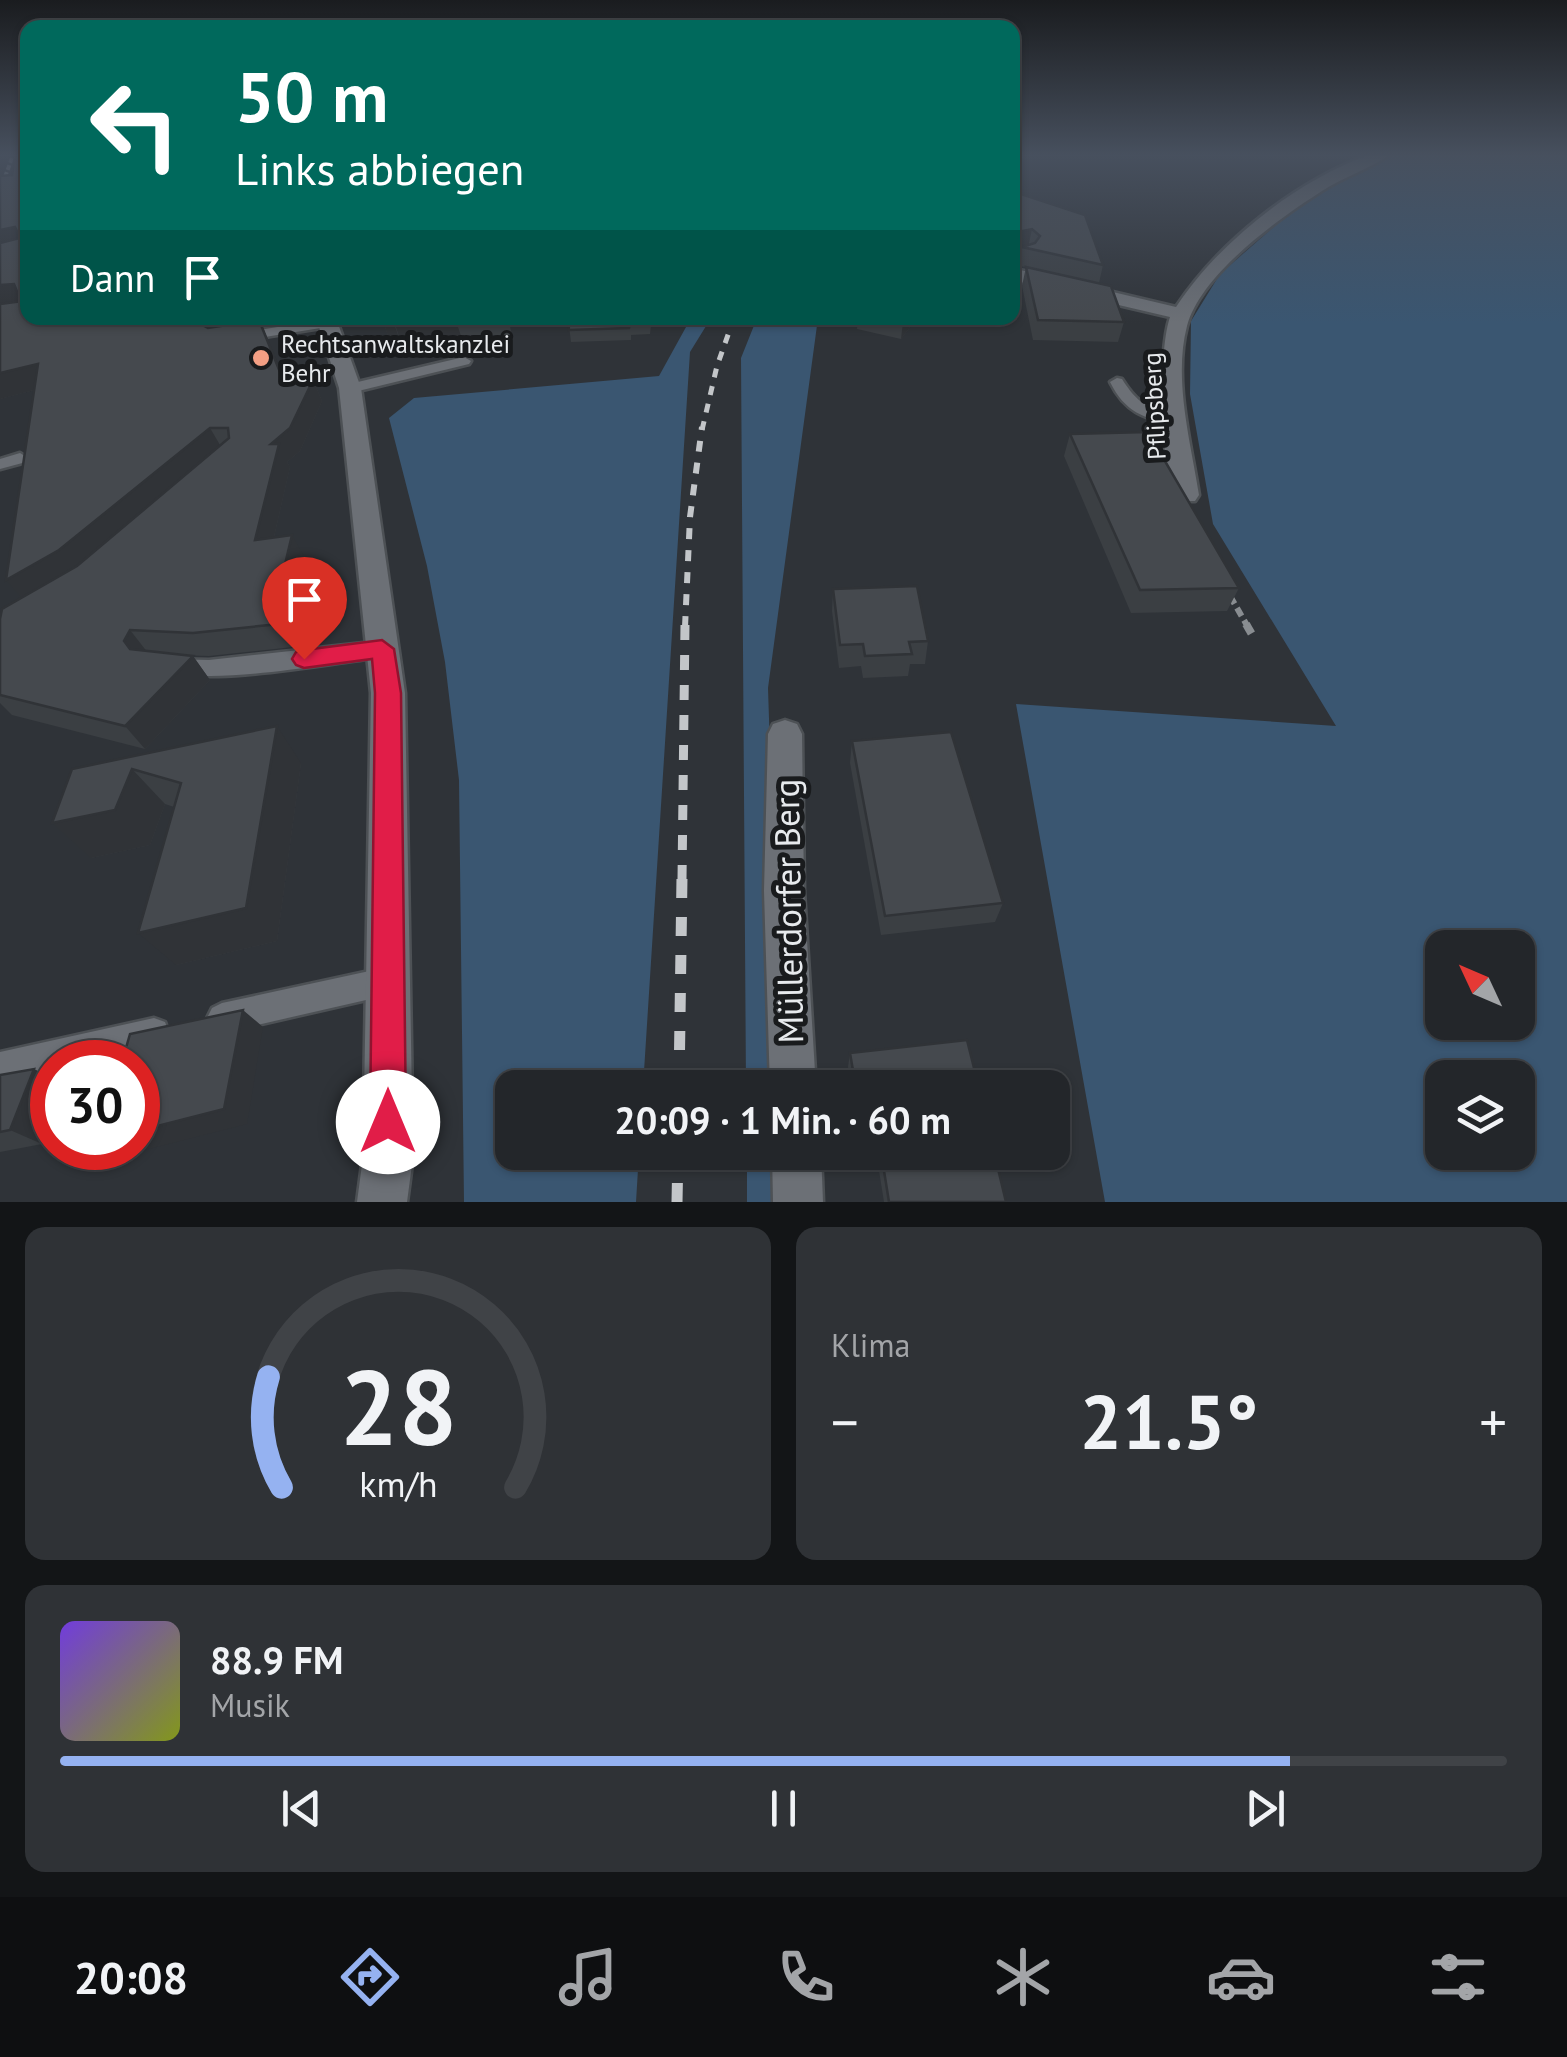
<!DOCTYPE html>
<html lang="de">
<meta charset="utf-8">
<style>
:root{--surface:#23262a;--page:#2f3236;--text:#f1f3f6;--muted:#a3a5a8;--line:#404347;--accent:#95b2f1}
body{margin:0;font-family:"PT Sans",sans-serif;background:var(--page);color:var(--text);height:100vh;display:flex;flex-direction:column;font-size:38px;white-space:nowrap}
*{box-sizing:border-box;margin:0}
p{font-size:32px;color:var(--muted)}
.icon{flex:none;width:55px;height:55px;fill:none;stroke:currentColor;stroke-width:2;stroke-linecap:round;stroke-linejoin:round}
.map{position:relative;height:1202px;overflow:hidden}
.panel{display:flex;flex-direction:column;gap:25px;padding:25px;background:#131517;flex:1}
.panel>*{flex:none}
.guide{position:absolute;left:20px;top:20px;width:1000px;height:305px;border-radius:20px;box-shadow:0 2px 8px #0004,0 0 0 2px var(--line);background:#00695c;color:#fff;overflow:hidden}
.needle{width:65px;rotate:314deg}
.tools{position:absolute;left:1425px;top:930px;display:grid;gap:20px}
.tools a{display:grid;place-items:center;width:110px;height:110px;border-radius:20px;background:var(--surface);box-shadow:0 2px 8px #0004,0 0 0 2px var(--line);font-size:50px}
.speed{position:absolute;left:30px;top:1040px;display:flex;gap:20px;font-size:50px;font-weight:700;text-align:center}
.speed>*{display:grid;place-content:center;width:130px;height:130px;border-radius:50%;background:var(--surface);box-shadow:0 2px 8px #0004,0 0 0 2px var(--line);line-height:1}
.speed .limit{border:15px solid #d22;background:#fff;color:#111}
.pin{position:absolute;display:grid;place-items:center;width:85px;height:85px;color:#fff;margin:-102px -42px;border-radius:50% 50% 50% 0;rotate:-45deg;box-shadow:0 0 10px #0007}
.pin .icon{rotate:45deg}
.me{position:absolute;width:110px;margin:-55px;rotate:0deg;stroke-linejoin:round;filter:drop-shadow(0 0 8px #0008)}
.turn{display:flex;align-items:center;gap:35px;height:210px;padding:0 50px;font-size:45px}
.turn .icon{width:130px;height:130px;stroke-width:2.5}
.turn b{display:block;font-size:70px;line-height:85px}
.then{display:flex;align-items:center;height:95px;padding:0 50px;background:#0003;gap:20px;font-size:38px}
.big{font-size:75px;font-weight:800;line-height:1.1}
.panel .card{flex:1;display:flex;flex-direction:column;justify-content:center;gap:15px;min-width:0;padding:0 35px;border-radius:20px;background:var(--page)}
.panel .dial{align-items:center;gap:0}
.dial svg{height:260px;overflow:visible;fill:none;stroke:var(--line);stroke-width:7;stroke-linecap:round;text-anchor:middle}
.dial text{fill:var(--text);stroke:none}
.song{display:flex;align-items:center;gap:30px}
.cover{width:120px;height:120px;border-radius:15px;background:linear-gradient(135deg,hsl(260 70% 55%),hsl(70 70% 35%))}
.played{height:10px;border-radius:5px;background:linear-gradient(90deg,var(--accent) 85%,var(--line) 85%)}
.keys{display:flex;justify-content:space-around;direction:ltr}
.heat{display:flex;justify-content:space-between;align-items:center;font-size:55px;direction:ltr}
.panel .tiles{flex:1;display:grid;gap:25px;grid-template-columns:1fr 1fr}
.card:last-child{grid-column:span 2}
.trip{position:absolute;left:495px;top:1070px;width:575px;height:100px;border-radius:20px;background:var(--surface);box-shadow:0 2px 8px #0004,0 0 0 2px var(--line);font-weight:800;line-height:100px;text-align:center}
.menu{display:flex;height:160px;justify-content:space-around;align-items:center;background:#0e0f11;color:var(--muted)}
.menu .icon{width:70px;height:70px}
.menu .selected{color:var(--accent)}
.menu b{font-size:45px;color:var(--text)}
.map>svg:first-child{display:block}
</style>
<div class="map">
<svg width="1567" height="1202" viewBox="0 0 1567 1202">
<rect width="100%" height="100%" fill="#2f3338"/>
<!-- green -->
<g fill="#3a5671" fill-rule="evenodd">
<path d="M1393,155H1567V1202H1105L1016,704L1336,726L1213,524L1190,394L1191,321L1220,274L1284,218L1333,181L1375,159ZM1442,948H1518V1022H1442ZM1442,1078H1518V1152H1442Z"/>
<polygon points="691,318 711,318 690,352 643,1087 512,1088 512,1152 639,1153 636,1202 464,1202 459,780 445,662 427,566 389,418 414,398 659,376"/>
<polygon points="757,318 818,318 768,688 781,1087 746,1087 741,358"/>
<polygon points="747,1153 783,1153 785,1202 747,1202"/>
</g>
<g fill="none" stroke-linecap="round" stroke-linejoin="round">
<defs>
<g id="service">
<polygon points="328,319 333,320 333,326 240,341 233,337 240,333"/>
<polygon points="464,357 471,361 469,364 350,393 342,388 345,385"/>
<path d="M1117,378L1122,379C1146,417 1154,401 1183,420L1175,425C1143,418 1125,412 1110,382Z"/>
<polygon points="20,453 28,458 26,462 0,469 0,459"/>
<path d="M382,641L389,643L393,649L389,655L382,657C329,663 214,686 166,671L163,665L166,659L209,660Z"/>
<polygon points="388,967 398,971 402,981 398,991 388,995 222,1033 212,1028 207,1018 212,1008 222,1003"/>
<polygon points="154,1018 165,1022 169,1033 165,1044 89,1062 52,1062 52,1071 0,1082 0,1052"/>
</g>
<g id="minor">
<path d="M1368,155H1389C1370,169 1343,177 1322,191C1278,219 1201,274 1187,326C1173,379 1191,443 1199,495L1195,501H1177C1159,470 1158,352 1170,317L1012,280V268L1176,307C1219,242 1295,182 1368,155Z"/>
<polygon points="316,318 336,318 361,388 405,693 413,1157 407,1202 357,1202 363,1157 371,693 339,388"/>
<polygon points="785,720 797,724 802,734 804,891 816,1088 770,1088 764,891 768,734 773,724"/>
<polygon points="772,1152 821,1152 823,1202 773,1202"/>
</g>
</defs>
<!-- service casing -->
<use href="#service" stroke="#4d5155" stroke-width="5"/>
<!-- minor casing -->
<use href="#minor" stroke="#4d5155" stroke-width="5"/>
<!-- path-far2 -->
<polyline stroke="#898d91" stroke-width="4" stroke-dasharray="5 2.5" stroke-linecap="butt" points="0,191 13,155"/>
<!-- path-far1 -->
<polyline stroke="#898d91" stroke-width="6" stroke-dasharray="9 5" stroke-linecap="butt" points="1230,596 1248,627"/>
<!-- path -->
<polyline stroke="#898d91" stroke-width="8" stroke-dasharray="11 6" stroke-linecap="butt" points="1246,624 1254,638"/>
<!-- service -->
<use href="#service" fill="#6c7076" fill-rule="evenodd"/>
<!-- minor -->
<use href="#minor" fill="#6c7076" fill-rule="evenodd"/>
<!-- rail-far3 -->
<polyline stroke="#c3c6c9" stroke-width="5" stroke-dasharray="9 9" stroke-linecap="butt" points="702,430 717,366 734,318"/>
<!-- rail-far2 -->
<polyline stroke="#c3c6c9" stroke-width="6" stroke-dasharray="11 11" stroke-linecap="butt" points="685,627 690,517 702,427"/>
<!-- rail-far1 -->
<polyline stroke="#c3c6c9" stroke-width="9" stroke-dasharray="15 15" stroke-linecap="butt" points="682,880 685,624"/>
<!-- rail -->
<g stroke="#c3c6c9" stroke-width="11" stroke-dasharray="19 19" stroke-linecap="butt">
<polyline points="679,1088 682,877"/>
<polyline points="677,1202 678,1152"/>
</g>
</g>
<!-- wall -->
<g fill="#3b3f43">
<polygon points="12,175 28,318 259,318 285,382 313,380 322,401 300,451 287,462 290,467 274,537 305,558 298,584 307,601 293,647 209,656 177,655 193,656 210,680 145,749 12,715 0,703 0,619 21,597 34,390 0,399 0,176"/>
<polygon points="1012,191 1103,265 1099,283 1124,322 1118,342 1033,340 1022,286 1026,267 1019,266 1022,249 1015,251 1012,241"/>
<polygon points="382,318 508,318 512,335 461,336 403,349 402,346 392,348"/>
<polygon points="568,318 652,318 650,334 631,335 631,340 571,342"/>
<polygon points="858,318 917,318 901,339 857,329"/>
<polygon points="1070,434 1239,588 1227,611 1131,613 1064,456"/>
<polygon points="833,589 928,641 925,664 910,664 908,676 863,678 861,666 839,668 832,611"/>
<polygon points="852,741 1003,903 995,922 881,935 850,763"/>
<polygon points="301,763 277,941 176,965 174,807 165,804 150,845 91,858 72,769"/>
<polygon points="850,1053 979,1088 851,1088 848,1067"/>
<polygon points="34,1069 52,1079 52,1115 42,1144 0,1152 0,1075"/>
<polygon points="876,1152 994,1152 1006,1202 884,1202"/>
</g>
<!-- shaded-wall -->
<g fill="#303337">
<polygon points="15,227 27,246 0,252 0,230"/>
<polygon points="1032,229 1028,248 1022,247 1022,249 1015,251 1018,232"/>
<polygon points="14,284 25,304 0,307 0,285"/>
<polygon points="202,318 259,318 294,404 284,382 217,334 197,322"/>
<polygon points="382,318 392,318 402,346 392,348"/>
<polygon points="393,318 455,318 461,336 403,349"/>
<polygon points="907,318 917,318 901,339 903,322"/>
<polygon points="38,364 53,385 0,399 0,373"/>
<polygon points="313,380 322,401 300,451 287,462 290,467 268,563 255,540 271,444"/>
<polygon points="210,428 223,450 77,573 26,603 6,580"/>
<polygon points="292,535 305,558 298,584 307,601 293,647 279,624 282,577"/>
<polygon points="130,630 148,653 143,665 124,641"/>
<polygon points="193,656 210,680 145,749 125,726"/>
<polygon points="277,726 301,763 277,941 176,965 138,933"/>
<polygon points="132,769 165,804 150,845 91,858 52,823"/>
<polygon points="243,1010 263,1027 247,1124 129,1154 116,1148 138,1148 138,1131"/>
<polygon points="34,1069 52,1079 52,1115 42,1144 10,1130"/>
</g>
<!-- building -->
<g fill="#45494e" stroke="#303337" stroke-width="2.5">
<polygon points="15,155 28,155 28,318 202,318 197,322 208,328 259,320 284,382 313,380 290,428 271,444 279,444 255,540 292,535 282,577 295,577 279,624 193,633 130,630 124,641 130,649 193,656 125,726 0,695 0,619 2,609 77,566 229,438 228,428 210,428 59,550 6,580 38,364 0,373 0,304 22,301 24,295 18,294 14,284 0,285 0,243 20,238 15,227 0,230 0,176 12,175"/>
<polygon points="1012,191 1085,215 1103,265 1022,247 1035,243 1040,236 1032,229 1018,232 1012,207"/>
<polygon points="1026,267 1111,286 1124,322 1038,320"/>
<polygon points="568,318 649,318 649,322 630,322 629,328 569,330"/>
<polygon points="879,318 907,318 903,322"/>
<polygon points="1148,432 1239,588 1140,590 1070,434"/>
<polygon points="917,586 928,641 909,642 912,654 865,656 863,644 840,645 833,589"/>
<polygon points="277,726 246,908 138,933 181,783 132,769 115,810 52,823 72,769"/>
<polygon points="951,732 1003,903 885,916 852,741"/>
<polygon points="243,1010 224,1109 138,1131 138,1062 122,1062 130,1034"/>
<polygon points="967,1040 979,1088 856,1088 850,1053"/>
<polygon points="34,1069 10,1130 0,1132 0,1075"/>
<polygon points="881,1152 994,1152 1006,1202 889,1202"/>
</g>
<!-- sky -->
<linearGradient id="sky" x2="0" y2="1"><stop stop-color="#1a1c1f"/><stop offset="0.48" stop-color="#47505e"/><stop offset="1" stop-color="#47505e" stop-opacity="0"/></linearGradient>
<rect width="1567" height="323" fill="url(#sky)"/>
<!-- route -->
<polygon fill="#e11d48" stroke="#92132f" stroke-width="2.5" points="382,640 394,649 401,693 406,1122 401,1135 388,1140 375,1135 370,1122 375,693 372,659 304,668 296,665 292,659 296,652 304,650"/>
<!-- markers -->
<circle fill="#f39f84" stroke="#191b1d" stroke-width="4" cx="261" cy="358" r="10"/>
<g text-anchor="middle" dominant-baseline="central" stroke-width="10" stroke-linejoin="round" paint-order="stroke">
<!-- far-poi labels -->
<g font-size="25" fill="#e7eaed" stroke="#191b1d" text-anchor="start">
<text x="281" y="344">Rechtsanwaltskanzlei<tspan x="281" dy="29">Behr</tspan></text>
</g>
<!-- far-street labels -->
<g font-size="25" fill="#e7eaed" stroke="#191b1d">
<text transform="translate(1154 406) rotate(-93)">Pflipsberg</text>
</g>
<!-- near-street labels -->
<g font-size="35" fill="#e7eaed" stroke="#191b1d">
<text transform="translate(788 911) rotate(-91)">Müllerdorfer Berg</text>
</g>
</g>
</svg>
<div class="tools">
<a><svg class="needle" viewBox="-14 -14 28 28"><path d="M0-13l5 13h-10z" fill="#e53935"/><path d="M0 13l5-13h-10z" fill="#a3a5a8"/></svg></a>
<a><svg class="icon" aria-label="layers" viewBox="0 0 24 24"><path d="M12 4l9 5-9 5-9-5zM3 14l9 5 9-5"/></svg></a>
</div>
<div class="speed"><div class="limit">30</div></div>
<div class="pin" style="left:304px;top:659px;background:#d93025"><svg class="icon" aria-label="arrive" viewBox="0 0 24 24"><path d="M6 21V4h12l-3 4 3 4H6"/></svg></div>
<svg class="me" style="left:388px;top:1122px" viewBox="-20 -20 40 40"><circle r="19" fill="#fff"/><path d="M0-13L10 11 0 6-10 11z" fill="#e11d48"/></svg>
<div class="trip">20:09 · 1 Min. · 60 m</div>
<div class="guide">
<div class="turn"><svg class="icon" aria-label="left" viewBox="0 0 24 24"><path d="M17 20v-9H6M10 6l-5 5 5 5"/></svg><div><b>50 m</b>Links abbiegen</div></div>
<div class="then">Dann<svg class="icon" aria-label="arrive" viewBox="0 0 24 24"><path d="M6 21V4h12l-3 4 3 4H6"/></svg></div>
</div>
</div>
<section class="panel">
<div class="tiles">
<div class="card dial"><svg viewBox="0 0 100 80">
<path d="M14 69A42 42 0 1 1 86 69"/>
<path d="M14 69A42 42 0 0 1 10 35" stroke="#95b2f1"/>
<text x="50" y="56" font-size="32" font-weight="700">28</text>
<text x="50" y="72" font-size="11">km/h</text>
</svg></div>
<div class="card"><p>Klima</p>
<div class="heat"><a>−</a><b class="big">21.5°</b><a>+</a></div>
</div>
<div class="card">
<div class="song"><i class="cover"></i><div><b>88.9 FM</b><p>Musik</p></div></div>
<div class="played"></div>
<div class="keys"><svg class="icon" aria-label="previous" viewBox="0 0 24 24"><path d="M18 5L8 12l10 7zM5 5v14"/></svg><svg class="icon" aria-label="pause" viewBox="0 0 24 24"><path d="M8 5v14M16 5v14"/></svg><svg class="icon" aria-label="next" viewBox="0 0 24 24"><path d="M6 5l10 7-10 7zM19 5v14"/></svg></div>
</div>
</div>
</section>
<nav class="menu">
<b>20:08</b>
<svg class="icon selected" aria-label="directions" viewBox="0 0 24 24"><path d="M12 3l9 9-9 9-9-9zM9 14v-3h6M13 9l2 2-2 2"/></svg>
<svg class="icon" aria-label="music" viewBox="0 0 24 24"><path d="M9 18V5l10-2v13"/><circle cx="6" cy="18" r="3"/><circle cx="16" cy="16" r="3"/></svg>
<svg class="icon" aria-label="phone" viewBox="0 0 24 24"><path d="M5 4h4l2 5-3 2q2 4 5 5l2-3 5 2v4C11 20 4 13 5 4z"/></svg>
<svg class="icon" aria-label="climate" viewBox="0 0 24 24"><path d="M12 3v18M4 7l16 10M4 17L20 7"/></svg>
<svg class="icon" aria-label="car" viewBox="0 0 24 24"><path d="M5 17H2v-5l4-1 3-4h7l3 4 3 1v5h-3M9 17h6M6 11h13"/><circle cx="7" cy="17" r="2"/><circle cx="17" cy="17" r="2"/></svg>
<svg class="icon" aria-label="filters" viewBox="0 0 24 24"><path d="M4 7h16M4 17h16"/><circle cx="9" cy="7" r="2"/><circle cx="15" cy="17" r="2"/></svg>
</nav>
